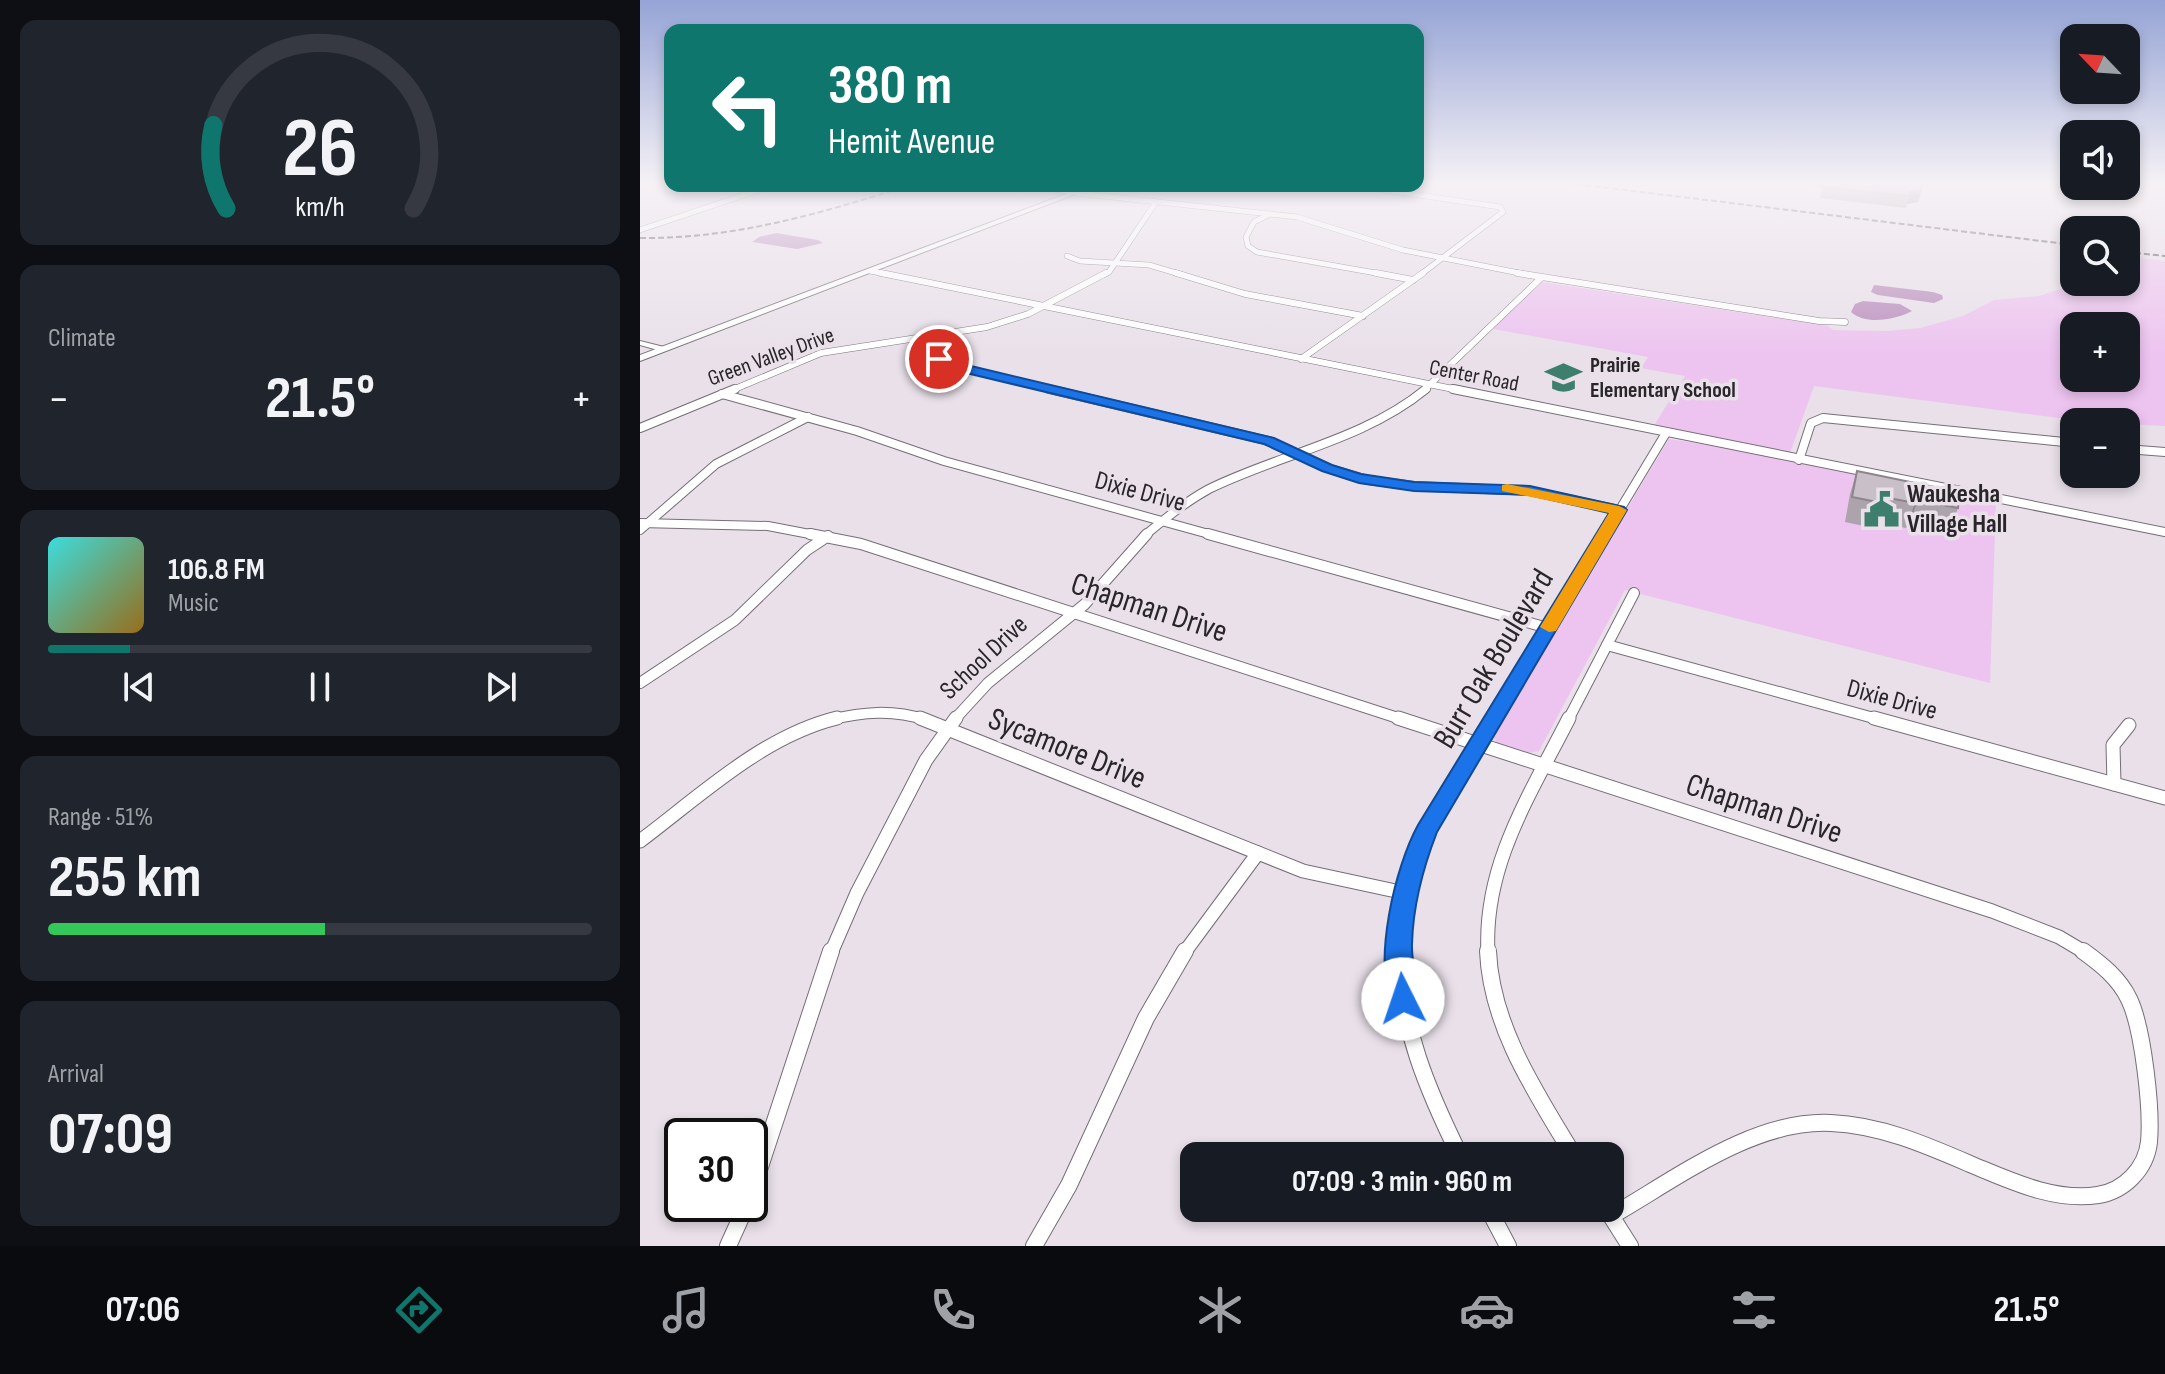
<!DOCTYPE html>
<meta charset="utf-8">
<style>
:root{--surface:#171b24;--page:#20242c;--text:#f1f3f6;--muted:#9ea1a6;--line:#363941;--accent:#0f766e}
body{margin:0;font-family:"Sofia Sans Condensed",sans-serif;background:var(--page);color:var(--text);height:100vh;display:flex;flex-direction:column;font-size:30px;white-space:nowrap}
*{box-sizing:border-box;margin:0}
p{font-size:26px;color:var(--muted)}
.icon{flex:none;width:44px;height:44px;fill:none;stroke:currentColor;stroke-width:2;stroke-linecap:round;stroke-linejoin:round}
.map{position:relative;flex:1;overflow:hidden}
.sheet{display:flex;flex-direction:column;gap:20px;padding:20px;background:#0d0f14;width:640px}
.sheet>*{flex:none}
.banner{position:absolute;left:24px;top:24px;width:760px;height:168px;border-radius:16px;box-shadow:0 4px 12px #0003;background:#0f766e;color:#fff;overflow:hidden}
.needle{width:52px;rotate:295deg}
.buttons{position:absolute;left:1420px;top:24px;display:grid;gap:16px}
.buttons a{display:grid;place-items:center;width:80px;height:80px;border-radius:16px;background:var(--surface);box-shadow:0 4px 12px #0003;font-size:40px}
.speed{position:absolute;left:24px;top:1118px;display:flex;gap:16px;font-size:40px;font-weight:700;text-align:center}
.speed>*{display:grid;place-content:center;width:104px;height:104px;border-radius:50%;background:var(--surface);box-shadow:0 4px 12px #0003;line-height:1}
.speed .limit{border:4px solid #111;border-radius:12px;background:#fff;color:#111}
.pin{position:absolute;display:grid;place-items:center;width:68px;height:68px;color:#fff;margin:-34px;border:4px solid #fff;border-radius:50%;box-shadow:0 2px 8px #0007}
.me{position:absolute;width:88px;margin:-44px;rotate:356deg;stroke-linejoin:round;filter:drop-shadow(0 0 6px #0008)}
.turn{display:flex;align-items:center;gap:28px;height:168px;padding:0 32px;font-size:36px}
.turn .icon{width:104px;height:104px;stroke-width:2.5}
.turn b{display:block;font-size:56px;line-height:68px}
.big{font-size:60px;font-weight:700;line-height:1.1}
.sheet .tile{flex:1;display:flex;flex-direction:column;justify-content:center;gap:12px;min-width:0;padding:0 28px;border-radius:16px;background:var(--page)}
.sheet .dial{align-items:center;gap:0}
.dial svg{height:208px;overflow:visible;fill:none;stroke:var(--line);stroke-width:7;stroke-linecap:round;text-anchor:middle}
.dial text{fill:var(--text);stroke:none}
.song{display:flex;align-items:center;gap:24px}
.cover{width:96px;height:96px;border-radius:12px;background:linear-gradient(135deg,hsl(180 70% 55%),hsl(40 70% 35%))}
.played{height:8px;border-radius:4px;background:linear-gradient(90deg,var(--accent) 15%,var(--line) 15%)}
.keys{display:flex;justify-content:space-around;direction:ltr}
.heat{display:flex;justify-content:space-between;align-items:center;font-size:44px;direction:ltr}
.charge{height:12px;border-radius:6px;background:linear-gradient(90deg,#34c759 51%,var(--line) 0)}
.trip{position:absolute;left:540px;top:1142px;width:444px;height:80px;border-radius:16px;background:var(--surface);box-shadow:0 4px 12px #0003;font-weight:700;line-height:80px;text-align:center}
.tabs{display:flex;height:128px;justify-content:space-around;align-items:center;background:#090b0e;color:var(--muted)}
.tabs .icon{width:56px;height:56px}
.tabs .active{color:var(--accent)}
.tabs b{font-size:36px;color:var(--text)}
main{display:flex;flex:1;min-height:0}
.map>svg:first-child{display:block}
</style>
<main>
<section class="sheet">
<div class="tile dial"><svg viewBox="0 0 100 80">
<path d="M14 69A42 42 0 1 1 86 69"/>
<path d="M14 69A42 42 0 0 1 9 37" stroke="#0f766e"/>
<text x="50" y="56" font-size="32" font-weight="700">26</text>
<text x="50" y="72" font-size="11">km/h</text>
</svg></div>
<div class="tile"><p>Climate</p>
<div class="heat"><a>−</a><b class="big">21.5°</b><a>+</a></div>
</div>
<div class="tile">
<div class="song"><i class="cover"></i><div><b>106.8 FM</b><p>Music</p></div></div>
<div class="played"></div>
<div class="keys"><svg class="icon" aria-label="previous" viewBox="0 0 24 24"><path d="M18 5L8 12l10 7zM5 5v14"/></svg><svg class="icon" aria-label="pause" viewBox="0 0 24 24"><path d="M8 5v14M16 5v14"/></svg><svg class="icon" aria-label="next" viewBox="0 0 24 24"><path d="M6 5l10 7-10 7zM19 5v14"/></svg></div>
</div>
<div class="tile"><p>Range · 51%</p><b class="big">255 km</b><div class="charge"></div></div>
<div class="tile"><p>Arrival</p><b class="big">07:09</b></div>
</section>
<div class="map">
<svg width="1525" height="1246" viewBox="0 0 1525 1246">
<rect width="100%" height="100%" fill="#e9e0e9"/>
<!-- green -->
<g fill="#edc3ef" fill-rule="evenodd">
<path d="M1499,258L1525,261V426L1450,422L1174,386L1150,453L1013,427L1045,376L1001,368L1008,357L853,329L902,282L1188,326L1193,330L1247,331L1280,328L1323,316L1354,300L1399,296L1427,287L1464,282H1486V273ZM1434,326H1486V378H1434Z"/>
<polygon points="1029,439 1089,448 1356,501 1350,683 985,590 899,751 887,753 857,743 852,735 856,727"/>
</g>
<!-- water -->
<g fill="#b98dbc">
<polygon points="136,233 178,240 183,243 157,249 112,242 119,237"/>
<polygon points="1234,285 1293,292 1302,295 1303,299 1294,303 1238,295 1231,292"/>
<path d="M1223,301L1260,304L1272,311C1257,319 1226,326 1211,312L1215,304Z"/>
</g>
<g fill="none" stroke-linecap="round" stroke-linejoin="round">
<defs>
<g id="minor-far5">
<polyline points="718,186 860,207 863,212 780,275"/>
<polyline points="435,193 657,217 763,250 889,275"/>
<polyline points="630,214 614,222 606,237 608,246 617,252 747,275"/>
<polyline points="0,230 131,186"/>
<polyline points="427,256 440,261 509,265 543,275"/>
<polyline points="230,271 251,275"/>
<polyline points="463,275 469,272 516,202"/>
</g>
<g id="minor-far4">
<polyline points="241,273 823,391"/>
<polyline points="536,273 605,294 723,316"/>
<polyline points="736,273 773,280"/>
<polyline points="877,273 1179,321 1205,322"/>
<polyline points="283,336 291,352 315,366 418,391"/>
<polyline points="661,359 783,273"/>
<polyline points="90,391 181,353 347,327 388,314 466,273"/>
<polyline points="783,391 901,278"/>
</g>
<g id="minor-far3">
<polyline points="409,389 629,441 687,468 728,480 774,486 890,491 979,510"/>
<polyline points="813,389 1525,532"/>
<polyline points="82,394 217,431 304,461 576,536"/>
<polyline points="0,428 95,389"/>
<polyline points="1486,449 1525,452"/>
<polyline points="1159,460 1171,423 1183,418 1434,443"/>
<polyline points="0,523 128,526 180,536"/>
<polyline points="0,530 76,464 168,417"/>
<path d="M504,536C525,519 545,502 569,489C640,454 724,440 786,389"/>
<polyline points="964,536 1026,433"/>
</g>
<g id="minor-far2">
<polyline points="170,534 221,544 764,720"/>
<polyline points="568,534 908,628"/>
<polyline points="967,645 1241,720"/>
<polyline points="0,683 95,620 167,550 188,536"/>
<path d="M189,720C223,712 252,709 286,720"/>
<polyline points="314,720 348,683 445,604 507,534"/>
<polyline points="854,720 965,534"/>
<polyline points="928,720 994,593"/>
</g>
<g id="minor-far1">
<polyline points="280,718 663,871 765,893"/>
<polyline points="758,718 1352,911 1419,937 1446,953"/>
<polyline points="1234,718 1525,798"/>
<polyline points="1474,784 1473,745 1489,725"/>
<path d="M0,841C60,796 123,736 197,718"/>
<polyline points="191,953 217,893 286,760 316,718"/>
<polyline points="544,953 618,853"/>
<path d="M761,953C764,912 769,869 787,831C805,792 833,755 855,718"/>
<path d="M848,953C843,865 891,793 929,718"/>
</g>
<g id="minor">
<path d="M761,951C758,1023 789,1093 820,1156"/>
<path d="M848,951C851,1026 896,1093 934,1156"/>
<polyline points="110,1197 191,951"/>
<polyline points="848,1208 868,1246"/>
<polyline points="966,1208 990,1246"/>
<path d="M971,1216C1036,1179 1114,1119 1191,1123C1240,1125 1286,1145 1330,1164C1369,1180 1414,1202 1458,1195C1484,1191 1506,1169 1509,1142C1512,1109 1503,1028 1489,999C1479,978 1461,964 1443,951"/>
<polyline points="88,1246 107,1204"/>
<polyline points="394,1246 429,1185 506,1018 545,951"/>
</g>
<g id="tertiary">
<polygon points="384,186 398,186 438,193 435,195"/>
<polygon points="0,341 24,347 25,349 21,351 0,345"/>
</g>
<polygon id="secondary" points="447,186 456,186 0,361 0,355"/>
</defs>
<!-- minor-far5 casing -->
<use href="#minor-far5" stroke="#766e76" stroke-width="6"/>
<!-- minor-far4 casing -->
<use href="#minor-far4" stroke="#766e76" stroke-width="7"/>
<!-- minor-far3 casing -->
<use href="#minor-far3" stroke="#766e76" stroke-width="10"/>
<!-- minor-far2 casing -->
<use href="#minor-far2" stroke="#766e76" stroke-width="12"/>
<!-- minor-far1 casing -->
<use href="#minor-far1" stroke="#766e76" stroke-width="15"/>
<!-- minor casing -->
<use href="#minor" stroke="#766e76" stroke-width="18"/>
<!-- tertiary casing -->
<use href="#tertiary" stroke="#766e76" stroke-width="2"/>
<!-- secondary casing -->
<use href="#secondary" stroke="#766e76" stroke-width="2"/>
<!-- minor-far5 -->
<use href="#minor-far5" stroke="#fff" stroke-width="5"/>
<!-- minor-far4 -->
<use href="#minor-far4" stroke="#fff" stroke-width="6"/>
<!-- minor-far3 -->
<use href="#minor-far3" stroke="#fff" stroke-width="8"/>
<!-- minor-far2 -->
<use href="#minor-far2" stroke="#fff" stroke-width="10"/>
<!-- minor-far1 -->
<use href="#minor-far1" stroke="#fff" stroke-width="13"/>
<!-- minor -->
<use href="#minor" stroke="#fff" stroke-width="16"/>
<!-- tertiary -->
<use href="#tertiary" fill="#fff" fill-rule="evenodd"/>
<!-- secondary -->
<use href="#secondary" fill="#fff" fill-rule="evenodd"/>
<!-- rail -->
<g stroke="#514d51" stroke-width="2" stroke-dasharray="6 3" stroke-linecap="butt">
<polyline points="928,183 1434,245"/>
<path d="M0,238C93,239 179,214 267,186"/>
<polyline points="1486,252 1525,256"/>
</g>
</g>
<!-- wall -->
<g fill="#aca4ac">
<polygon points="1172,183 1284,183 1278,202 1267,204 1266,208 1180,198 1182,188 1171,187"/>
<polygon points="1217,471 1318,508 1309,532 1269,524 1266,528 1236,522 1234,528 1205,522 1210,494"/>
</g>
<!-- shaded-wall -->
<g fill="#8c868c">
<polygon points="1284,183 1278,202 1267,204 1270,192"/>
<polygon points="1278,500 1269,524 1266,528 1275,503"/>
</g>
<!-- building -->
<g fill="#c8bfc8" stroke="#8c868c" stroke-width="2">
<polygon points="1185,183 1283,183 1281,190 1270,192 1269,196 1182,187"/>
<polygon points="1217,471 1319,492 1318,508 1278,500 1275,503 1243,497 1242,503 1212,497"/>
</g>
<!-- sky -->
<linearGradient id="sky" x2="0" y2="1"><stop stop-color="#95a4d6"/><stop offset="0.51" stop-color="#f5f1f5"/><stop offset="1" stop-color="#f5f1f5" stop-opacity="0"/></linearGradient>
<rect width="1525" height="358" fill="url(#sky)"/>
<!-- route -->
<path fill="#1a73e8" stroke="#114b97" stroke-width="2" d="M299,355L331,366L634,438L692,465L721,474L774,482L890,486L984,507L987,510L797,832C783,868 773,905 772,944C771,964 781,989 772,1007L763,1011L753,1007C732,962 755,867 778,825L969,513L890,495L774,491L719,483L682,471L624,444L322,372L295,362L293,359Z"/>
<!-- slow -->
<polygon fill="#f59e0b" points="867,484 979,506 987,510 916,631 909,632 900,627 969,513 862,491 862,485"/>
<!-- icons -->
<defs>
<symbol id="school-bare" viewBox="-9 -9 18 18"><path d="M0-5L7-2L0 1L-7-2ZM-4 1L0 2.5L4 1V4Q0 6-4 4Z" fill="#3d7e6d" stroke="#e9e0e9" stroke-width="2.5" paint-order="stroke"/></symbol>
<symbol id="civic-bare" viewBox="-9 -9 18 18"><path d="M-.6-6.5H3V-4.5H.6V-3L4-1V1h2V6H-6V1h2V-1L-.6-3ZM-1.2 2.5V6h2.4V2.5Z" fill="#3d7e6d" stroke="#e9e0e9" stroke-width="2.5" paint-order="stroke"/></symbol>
</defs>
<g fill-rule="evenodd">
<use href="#school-bare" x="898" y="352" width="51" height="51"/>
<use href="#civic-bare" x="1216" y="484" width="51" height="51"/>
</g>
<g text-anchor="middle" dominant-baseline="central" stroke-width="7" stroke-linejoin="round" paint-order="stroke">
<!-- far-street labels -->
<g font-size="22" fill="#292629" stroke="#e9e0e9">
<text transform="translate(131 357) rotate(-20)">Green Valley Drive</text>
<text transform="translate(834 376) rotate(11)">Center Road</text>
</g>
<!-- far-poi labels -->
<g font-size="22" font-weight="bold" fill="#292629" stroke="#e9e0e9" text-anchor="start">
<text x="950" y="365">Prairie<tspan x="950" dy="25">Elementary School</tspan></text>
</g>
<!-- street labels -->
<g font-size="26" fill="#292629" stroke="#e9e0e9">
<text transform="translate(500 492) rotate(15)">Dixie Drive</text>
<text transform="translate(344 658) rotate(-43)">School Drive</text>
<text transform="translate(1252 700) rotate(15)">Dixie Drive</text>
</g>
<!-- poi labels -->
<g font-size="26" font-weight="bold" fill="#292629" stroke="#e9e0e9" text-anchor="start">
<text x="1267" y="494">Waukesha<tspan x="1267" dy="30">Village Hall</tspan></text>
</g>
<!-- near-street labels -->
<g font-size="32" fill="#292629" stroke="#e9e0e9">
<text transform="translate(509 608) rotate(18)">Chapman Drive</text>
<text transform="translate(854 659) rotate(-59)">Burr Oak Boulevard</text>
<text transform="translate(427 749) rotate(22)">Sycamore Drive</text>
<text transform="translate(1124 809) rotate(18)">Chapman Drive</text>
</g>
</g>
</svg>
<div class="buttons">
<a><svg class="needle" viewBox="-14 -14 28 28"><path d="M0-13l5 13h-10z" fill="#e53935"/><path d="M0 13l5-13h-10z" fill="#9ea1a6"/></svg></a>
<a><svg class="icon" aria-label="sound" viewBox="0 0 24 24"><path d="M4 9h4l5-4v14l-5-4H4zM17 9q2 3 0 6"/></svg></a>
<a><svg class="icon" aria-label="search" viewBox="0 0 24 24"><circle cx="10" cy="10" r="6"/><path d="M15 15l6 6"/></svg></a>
<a>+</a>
<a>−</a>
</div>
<div class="speed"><div class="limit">30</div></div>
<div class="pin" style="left:299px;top:359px;background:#d93025"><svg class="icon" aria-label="arrive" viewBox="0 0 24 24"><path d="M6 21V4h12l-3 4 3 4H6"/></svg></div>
<svg class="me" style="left:763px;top:999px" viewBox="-20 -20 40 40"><circle r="19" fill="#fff"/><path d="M0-13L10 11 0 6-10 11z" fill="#1a73e8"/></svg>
<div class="trip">07:09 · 3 min · 960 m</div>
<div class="banner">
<div class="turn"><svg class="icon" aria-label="left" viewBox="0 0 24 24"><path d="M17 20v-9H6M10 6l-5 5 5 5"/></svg><div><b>380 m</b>Hemit Avenue</div></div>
</div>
</div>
</main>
<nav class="tabs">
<b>07:06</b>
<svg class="icon active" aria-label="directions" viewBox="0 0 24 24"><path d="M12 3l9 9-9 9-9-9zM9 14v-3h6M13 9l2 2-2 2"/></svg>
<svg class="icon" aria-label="music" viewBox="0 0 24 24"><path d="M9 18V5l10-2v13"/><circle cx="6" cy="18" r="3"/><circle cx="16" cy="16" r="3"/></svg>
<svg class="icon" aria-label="phone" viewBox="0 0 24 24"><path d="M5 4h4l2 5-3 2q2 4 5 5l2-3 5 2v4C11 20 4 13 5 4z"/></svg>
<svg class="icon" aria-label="climate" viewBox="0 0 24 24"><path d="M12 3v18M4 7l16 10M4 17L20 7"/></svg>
<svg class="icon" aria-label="car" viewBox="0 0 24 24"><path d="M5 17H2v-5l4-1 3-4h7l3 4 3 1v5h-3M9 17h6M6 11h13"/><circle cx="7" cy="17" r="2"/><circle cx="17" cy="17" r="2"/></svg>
<svg class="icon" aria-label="filters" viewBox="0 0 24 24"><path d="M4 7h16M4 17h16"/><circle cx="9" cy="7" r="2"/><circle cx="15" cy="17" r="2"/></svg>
<b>21.5°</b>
</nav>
